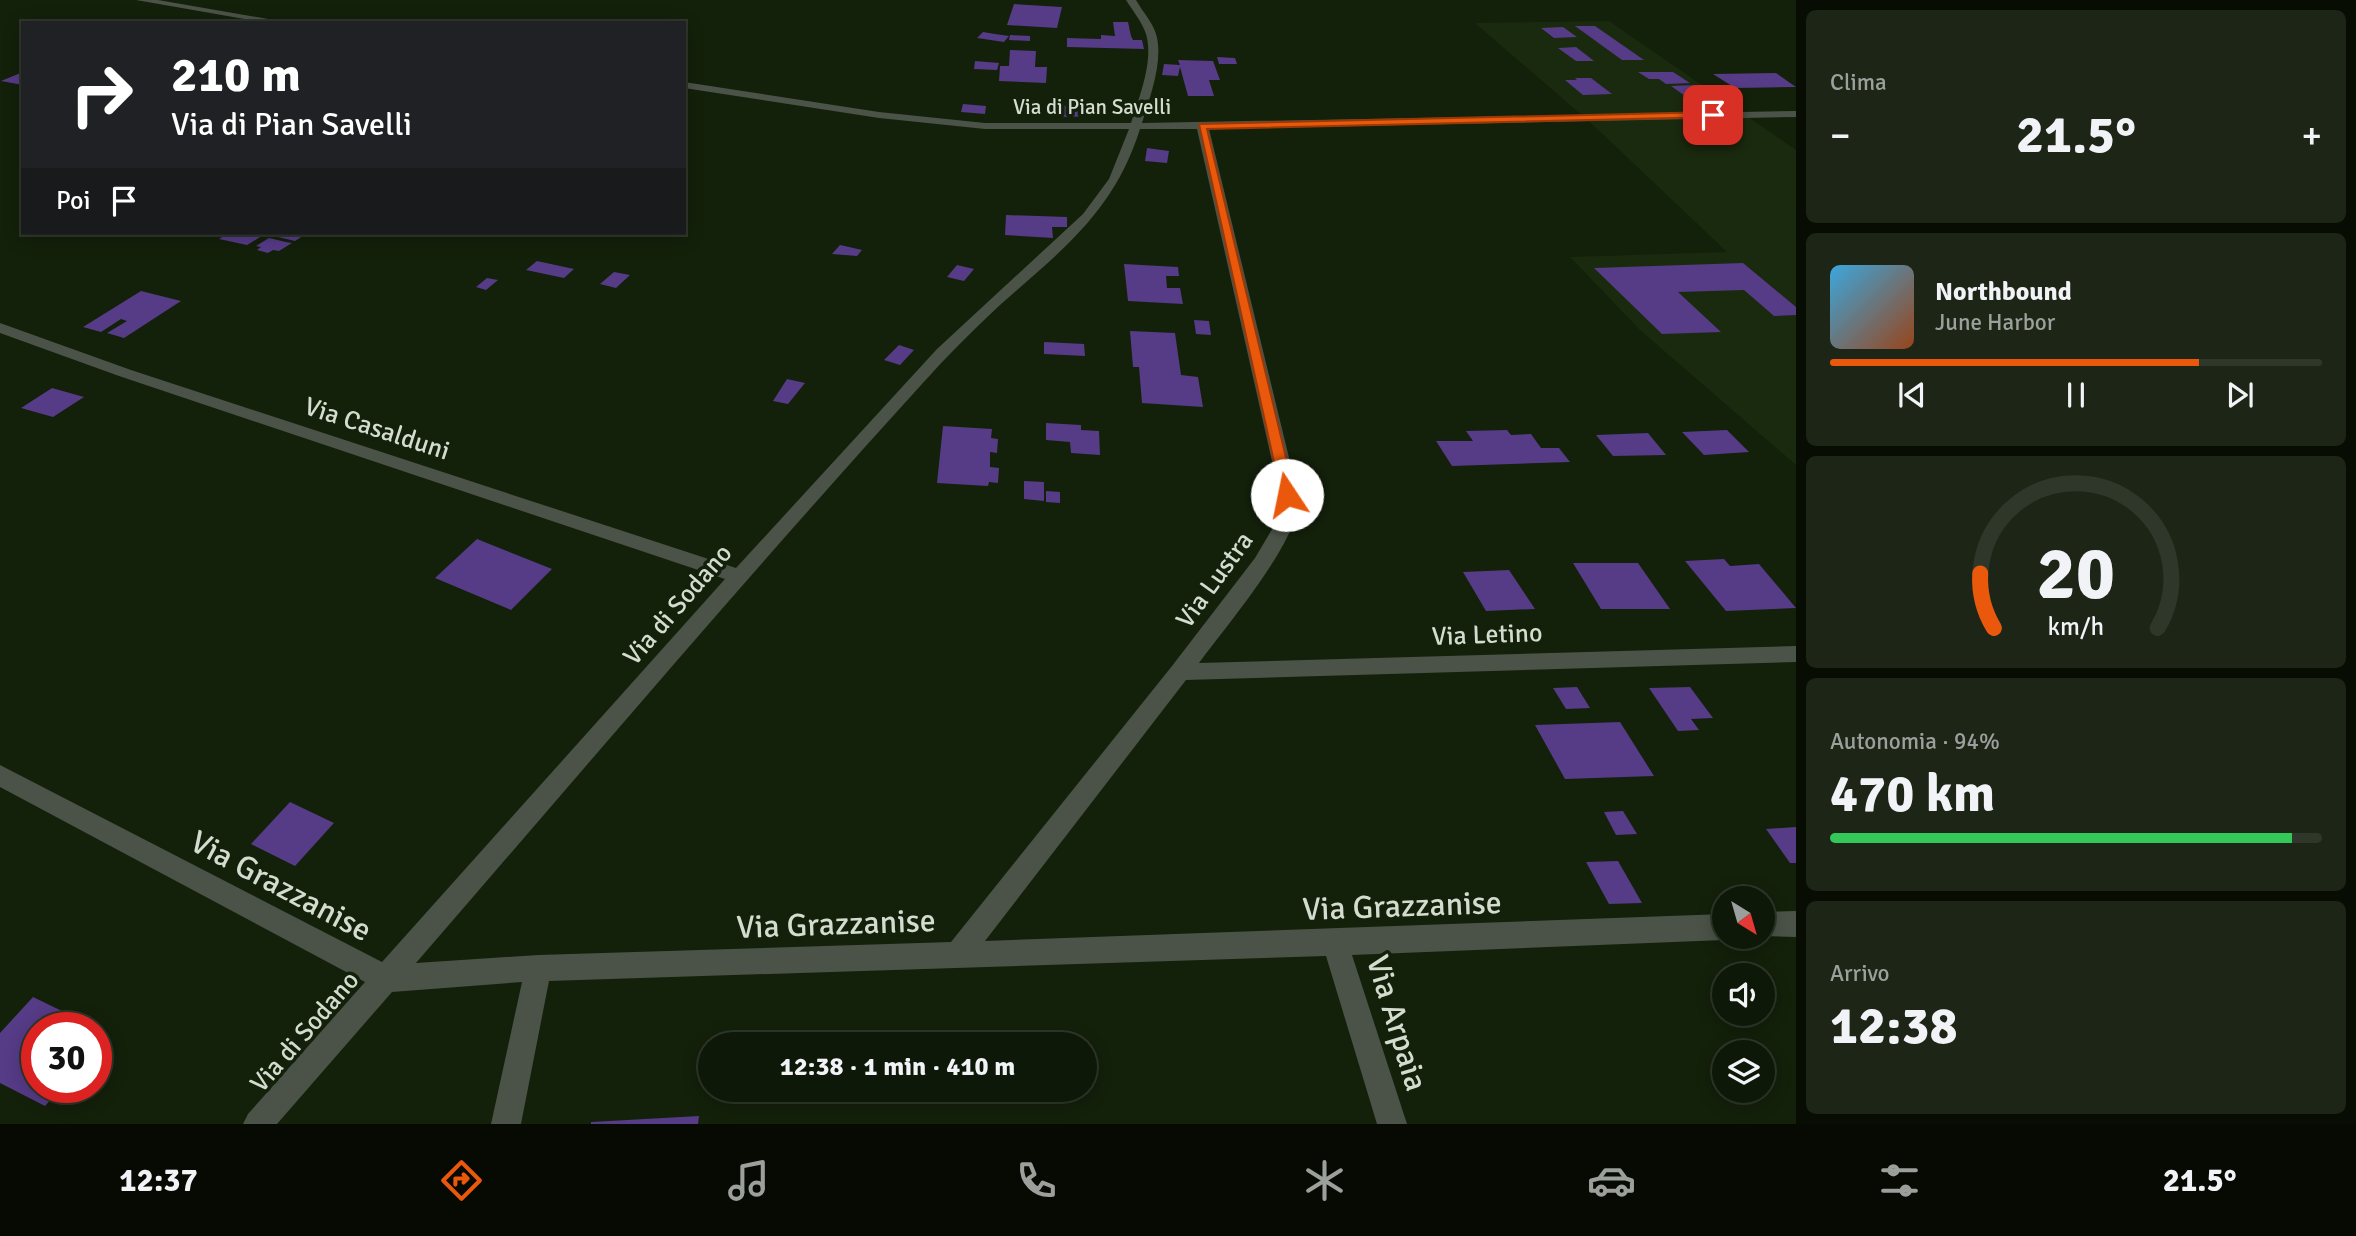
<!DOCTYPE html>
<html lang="it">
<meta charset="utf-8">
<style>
:root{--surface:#0e1808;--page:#1c2516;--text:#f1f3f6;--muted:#9ba09c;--line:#2e3729;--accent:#ea580c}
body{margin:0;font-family:Signika,sans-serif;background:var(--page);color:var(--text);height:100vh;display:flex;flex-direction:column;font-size:26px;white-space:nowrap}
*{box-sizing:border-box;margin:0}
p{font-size:23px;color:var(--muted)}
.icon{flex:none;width:38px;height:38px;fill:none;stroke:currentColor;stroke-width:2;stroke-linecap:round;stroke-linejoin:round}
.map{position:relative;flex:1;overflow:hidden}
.side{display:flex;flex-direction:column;gap:10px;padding:10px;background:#080d04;width:560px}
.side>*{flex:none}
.top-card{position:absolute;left:21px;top:21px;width:665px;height:214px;border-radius:0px;box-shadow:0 4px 18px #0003,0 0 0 2px var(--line);background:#202124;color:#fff;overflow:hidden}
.needle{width:46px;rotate:143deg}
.fabs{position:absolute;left:1712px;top:886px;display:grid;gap:14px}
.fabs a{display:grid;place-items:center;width:63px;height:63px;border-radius:50%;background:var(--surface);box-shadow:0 4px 18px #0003,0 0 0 2px var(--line);font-size:35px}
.speed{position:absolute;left:21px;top:1012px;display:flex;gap:14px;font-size:35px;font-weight:700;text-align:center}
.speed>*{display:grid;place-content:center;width:91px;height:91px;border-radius:50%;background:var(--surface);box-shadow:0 4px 18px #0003,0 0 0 2px var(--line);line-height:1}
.speed .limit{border:10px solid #d22;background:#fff;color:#111}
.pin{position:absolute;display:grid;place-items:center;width:60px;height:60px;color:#fff;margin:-30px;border-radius:14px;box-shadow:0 4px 10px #0006}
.me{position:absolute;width:77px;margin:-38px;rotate:349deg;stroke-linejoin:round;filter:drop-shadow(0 0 5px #0008)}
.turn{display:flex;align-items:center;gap:24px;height:147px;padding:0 35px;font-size:32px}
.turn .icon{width:91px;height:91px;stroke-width:2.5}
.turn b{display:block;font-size:49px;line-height:60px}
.then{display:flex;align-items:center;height:66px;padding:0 35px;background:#0003;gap:14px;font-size:26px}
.big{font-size:52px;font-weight:700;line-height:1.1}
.side .tile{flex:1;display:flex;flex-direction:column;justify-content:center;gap:10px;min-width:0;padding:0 24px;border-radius:10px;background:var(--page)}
.side .dial{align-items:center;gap:0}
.dial svg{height:182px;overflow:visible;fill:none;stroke:var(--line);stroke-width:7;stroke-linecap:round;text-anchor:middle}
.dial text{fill:var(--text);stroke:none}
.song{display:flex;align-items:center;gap:21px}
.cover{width:84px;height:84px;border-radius:10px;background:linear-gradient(135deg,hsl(200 70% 55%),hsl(20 70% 35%))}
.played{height:7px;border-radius:4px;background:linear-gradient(90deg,var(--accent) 75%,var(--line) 75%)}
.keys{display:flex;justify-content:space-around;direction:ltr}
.heat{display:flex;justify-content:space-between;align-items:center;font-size:38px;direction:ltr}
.charge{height:10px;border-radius:5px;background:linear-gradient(90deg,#34c759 94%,var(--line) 0)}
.trip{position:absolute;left:698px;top:1032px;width:399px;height:70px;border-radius:35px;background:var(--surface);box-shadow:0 4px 18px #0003,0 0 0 2px var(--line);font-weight:700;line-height:70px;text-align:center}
.tabs{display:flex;height:112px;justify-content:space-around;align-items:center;background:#060a03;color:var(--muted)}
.tabs .icon{width:49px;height:49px}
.tabs .active{color:var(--accent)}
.tabs b{font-size:32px;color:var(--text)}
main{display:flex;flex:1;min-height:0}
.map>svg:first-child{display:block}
</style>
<main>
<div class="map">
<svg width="1796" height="1124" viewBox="0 0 1796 1124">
<rect width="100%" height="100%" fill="#13200a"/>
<!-- built -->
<polygon fill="#1a2a0e" points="1609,21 1796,150 1796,465 1640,330 1570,257 1727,252 1592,124 1475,23"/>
<!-- building -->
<g fill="#563b87">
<polygon points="1014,4 1062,7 1057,28 1007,25"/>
<polygon points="1113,22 1128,22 1131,36 1133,40 1142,40 1144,49 1067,47 1067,38 1101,39 1101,35 1115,36"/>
<polygon points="1575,26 1595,26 1644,60 1622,60"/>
<polygon points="1563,27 1577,37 1554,38 1541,28"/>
<polygon points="983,32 995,34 1009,36 1004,42 977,38"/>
<polygon points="1010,35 1030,36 1030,41 1009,40"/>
<polygon points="1576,47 1594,61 1576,61 1558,48"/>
<polygon points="1010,50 1036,51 1035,67 1047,67 1046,83 999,81 1000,66 1009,66"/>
<polygon points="1217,57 1235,58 1237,64 1219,64"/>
<polygon points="1178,60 1213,61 1220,80 1209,80 1214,96 1188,96 1180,67 1178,76 1162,75 1164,64 1180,65"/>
<polygon points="975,61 999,63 997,70 974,69"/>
<polygon points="23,72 23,85 1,81"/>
<polygon points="1638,72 1673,72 1690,83 1666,84 1659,79 1649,79"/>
<polygon points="1776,73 1796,87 1735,88 1713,74"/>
<polygon points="1575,78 1591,78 1612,94 1583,95 1565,80 1577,80"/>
<polygon points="1695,85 1713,98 1688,98 1671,86"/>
<polygon points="963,104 986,106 985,114 961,112"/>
<polygon points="1102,105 1106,116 1059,117 1056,106"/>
<polygon points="1147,148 1169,151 1167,163 1145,161"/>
<polygon points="1006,215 1067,217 1067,227 1052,227 1053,238 1005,235"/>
<polygon points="229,233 301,233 306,234 295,241 265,234 247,245 219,239"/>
<polygon points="269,238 286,242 292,243 279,251 273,250 268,253 257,250 261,247 256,246"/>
<polygon points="840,245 849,247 862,250 857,256 832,254"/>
<polygon points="537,261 574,269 564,278 526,270"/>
<polygon points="1743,263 1796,307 1796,315 1774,316 1744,290 1678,292 1721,332 1662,334 1594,268"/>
<polygon points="1124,264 1178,267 1179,276 1166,276 1167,288 1180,288 1183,304 1128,301"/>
<polygon points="957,265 974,269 964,281 947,277"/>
<polygon points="614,272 630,275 616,288 600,284"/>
<polygon points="487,278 498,280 486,290 476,287"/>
<polygon points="141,291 181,301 124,338 107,333 127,321 121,319 101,332 83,327"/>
<polygon points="1194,320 1209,321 1211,335 1196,334"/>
<polygon points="1130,331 1175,333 1181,375 1198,377 1203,407 1142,403 1139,367 1133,367"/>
<polygon points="1044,342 1084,344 1085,356 1044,354"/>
<polygon points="899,345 914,350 900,365 884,360"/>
<polygon points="787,379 805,383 788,404 773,401"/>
<polygon points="52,388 84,397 53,417 21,408"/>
<polygon points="1046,423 1081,425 1081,430 1099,431 1100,455 1071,453 1070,442 1046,440"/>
<polygon points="943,426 992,429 991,438 998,439 997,453 990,452 990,467 999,468 998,483 989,482 988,486 937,483"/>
<polygon points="1507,430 1511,435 1531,434 1541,448 1559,448 1570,462 1452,466 1436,441 1473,441 1466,431"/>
<polygon points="1727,430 1749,452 1704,455 1682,432"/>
<polygon points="1648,433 1666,455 1613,456 1596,435"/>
<polygon points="1024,481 1044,482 1044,501 1024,499"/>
<polygon points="1046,491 1060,492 1060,503 1046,502"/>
<polygon points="477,539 552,569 511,610 435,578"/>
<polygon points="1724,559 1730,566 1759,564 1796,608 1726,611 1685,561"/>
<polygon points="1573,563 1638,563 1670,609 1601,609"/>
<polygon points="1509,570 1535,609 1486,611 1463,572"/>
<polygon points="1577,687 1590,708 1566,709 1553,688"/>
<polygon points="1690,687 1713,718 1691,719 1699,730 1678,731 1649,688"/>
<polygon points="1620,722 1654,776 1565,779 1535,725"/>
<polygon points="290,802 334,823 295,866 251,844"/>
<polygon points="1623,811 1637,834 1616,835 1604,812"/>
<polygon points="1796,827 1796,863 1790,863 1766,829"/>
<polygon points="1618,861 1642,903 1609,904 1586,862"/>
<polygon points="33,997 95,1027 37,1027 37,1087 62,1087 45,1106 0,1083 0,1033"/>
<polygon points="96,1028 108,1034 96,1047"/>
<polygon points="699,1116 698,1124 591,1124 591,1122"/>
</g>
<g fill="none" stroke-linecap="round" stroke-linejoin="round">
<!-- minor -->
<g fill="#4b5247" fill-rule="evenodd">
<polygon points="136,0 158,0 291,23 267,23"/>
<path d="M1126,0H1136C1142,11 1152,21 1156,34C1164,60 1150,97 1142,123L1796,111V117L1209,129L1292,470C1293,483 1299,500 1296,513C1289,552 1224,629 1199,663L1796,646V662L1186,680L985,941L1724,914V936H1732L1724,940L1352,955L1407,1124H1377L1326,956L549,981L521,1124H491L522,982L392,992L277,1124H243L248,1114L365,982L0,787V765L382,962L725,579L119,376L0,333V323L131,370L736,568L937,349L1083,214L1109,179L1129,129H985L879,118L684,88V82L879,112L985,123H1131C1139,97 1154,61 1146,34C1142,22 1133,11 1126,0ZM1140,129H1197L1274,470L1279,511L1274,526L1255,558L1172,666L951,942L538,955L416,963C584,769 749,574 922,384C947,356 973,330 1000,305C1062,250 1114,212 1140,129Z"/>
<polygon points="1796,911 1796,937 1759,936 1762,936 1762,912"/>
</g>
</g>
<!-- route -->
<polygon fill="#ea580c" stroke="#983908" stroke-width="2" points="1713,112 1717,113 1717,117 1207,129 1295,495 1287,500 1282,498 1199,124"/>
<g text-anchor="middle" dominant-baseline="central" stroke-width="7" stroke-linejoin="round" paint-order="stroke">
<!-- far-street labels -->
<g font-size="21" fill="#d3dcce" stroke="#13200a">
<text x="1092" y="107">Via di Pian Savelli</text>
</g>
<!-- street labels -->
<g font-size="26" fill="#d3dcce" stroke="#13200a">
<text transform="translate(377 429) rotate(18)">Via Casalduni</text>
<text transform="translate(1215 580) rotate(-54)">Via Lustra</text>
<text transform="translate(678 605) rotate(-49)">Via di Sodano</text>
<text transform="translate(1487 635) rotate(-2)">Via Letino</text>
<text transform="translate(305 1032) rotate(-49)">Via di Sodano</text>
</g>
<!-- near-street labels -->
<g font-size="32" fill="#d3dcce" stroke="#13200a">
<text transform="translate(281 886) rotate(28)">Via Grazzanise</text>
<text transform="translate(1402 906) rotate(-2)">Via Grazzanise</text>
<text transform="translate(836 924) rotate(-2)">Via Grazzanise</text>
<text transform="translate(1397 1023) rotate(73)">Via Arpaia</text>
</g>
</g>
</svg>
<div class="fabs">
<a><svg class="needle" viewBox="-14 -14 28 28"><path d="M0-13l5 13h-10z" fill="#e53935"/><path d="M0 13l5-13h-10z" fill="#9ba09c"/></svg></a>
<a><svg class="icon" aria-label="sound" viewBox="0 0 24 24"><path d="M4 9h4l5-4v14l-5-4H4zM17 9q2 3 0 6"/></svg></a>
<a><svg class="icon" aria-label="layers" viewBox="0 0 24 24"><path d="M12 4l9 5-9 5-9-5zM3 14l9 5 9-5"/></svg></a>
</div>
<div class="speed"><div class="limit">30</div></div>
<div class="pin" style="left:1713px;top:115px;background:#d93025"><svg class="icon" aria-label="arrive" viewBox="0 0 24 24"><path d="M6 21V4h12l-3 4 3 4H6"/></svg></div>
<svg class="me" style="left:1287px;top:495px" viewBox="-20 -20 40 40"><circle r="19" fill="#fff"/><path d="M0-13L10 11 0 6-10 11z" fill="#ea580c"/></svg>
<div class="trip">12:38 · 1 min · 410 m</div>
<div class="top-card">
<div class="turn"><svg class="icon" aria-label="right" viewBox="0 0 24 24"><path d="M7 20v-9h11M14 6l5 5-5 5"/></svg><div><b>210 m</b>Via di Pian Savelli</div></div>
<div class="then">Poi<svg class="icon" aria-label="arrive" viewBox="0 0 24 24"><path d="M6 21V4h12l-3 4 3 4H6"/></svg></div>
</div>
</div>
<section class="side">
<div class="tile"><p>Clima</p>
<div class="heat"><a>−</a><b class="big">21.5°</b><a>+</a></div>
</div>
<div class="tile">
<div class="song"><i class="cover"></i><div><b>Northbound</b><p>June Harbor</p></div></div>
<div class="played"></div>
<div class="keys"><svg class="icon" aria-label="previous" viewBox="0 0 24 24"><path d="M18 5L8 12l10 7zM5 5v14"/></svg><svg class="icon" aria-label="pause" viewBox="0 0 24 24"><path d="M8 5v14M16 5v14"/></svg><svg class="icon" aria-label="next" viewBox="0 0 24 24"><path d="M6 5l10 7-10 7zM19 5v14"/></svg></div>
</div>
<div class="tile dial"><svg viewBox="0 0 100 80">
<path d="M14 69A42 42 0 1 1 86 69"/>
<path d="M14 69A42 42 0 0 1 8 45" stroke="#ea580c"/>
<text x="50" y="56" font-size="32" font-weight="700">20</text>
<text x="50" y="72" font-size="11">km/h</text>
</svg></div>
<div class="tile"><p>Autonomia · 94%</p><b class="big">470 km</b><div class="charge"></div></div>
<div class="tile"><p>Arrivo</p><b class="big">12:38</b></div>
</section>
</main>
<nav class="tabs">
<b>12:37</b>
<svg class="icon active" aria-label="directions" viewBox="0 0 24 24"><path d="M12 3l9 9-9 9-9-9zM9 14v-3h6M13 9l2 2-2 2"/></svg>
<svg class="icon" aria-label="music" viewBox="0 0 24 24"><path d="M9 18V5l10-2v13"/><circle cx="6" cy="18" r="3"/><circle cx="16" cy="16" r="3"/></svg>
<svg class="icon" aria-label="phone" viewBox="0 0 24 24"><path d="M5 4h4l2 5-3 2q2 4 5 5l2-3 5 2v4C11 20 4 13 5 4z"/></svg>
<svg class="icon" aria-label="climate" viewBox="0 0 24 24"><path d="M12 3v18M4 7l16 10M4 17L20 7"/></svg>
<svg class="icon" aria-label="car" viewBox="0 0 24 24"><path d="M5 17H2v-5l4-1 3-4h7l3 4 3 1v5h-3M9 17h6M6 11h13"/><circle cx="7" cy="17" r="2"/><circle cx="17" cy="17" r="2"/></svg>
<svg class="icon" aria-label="filters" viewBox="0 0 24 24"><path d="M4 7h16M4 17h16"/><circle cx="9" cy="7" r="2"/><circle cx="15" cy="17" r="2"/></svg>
<b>21.5°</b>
</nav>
